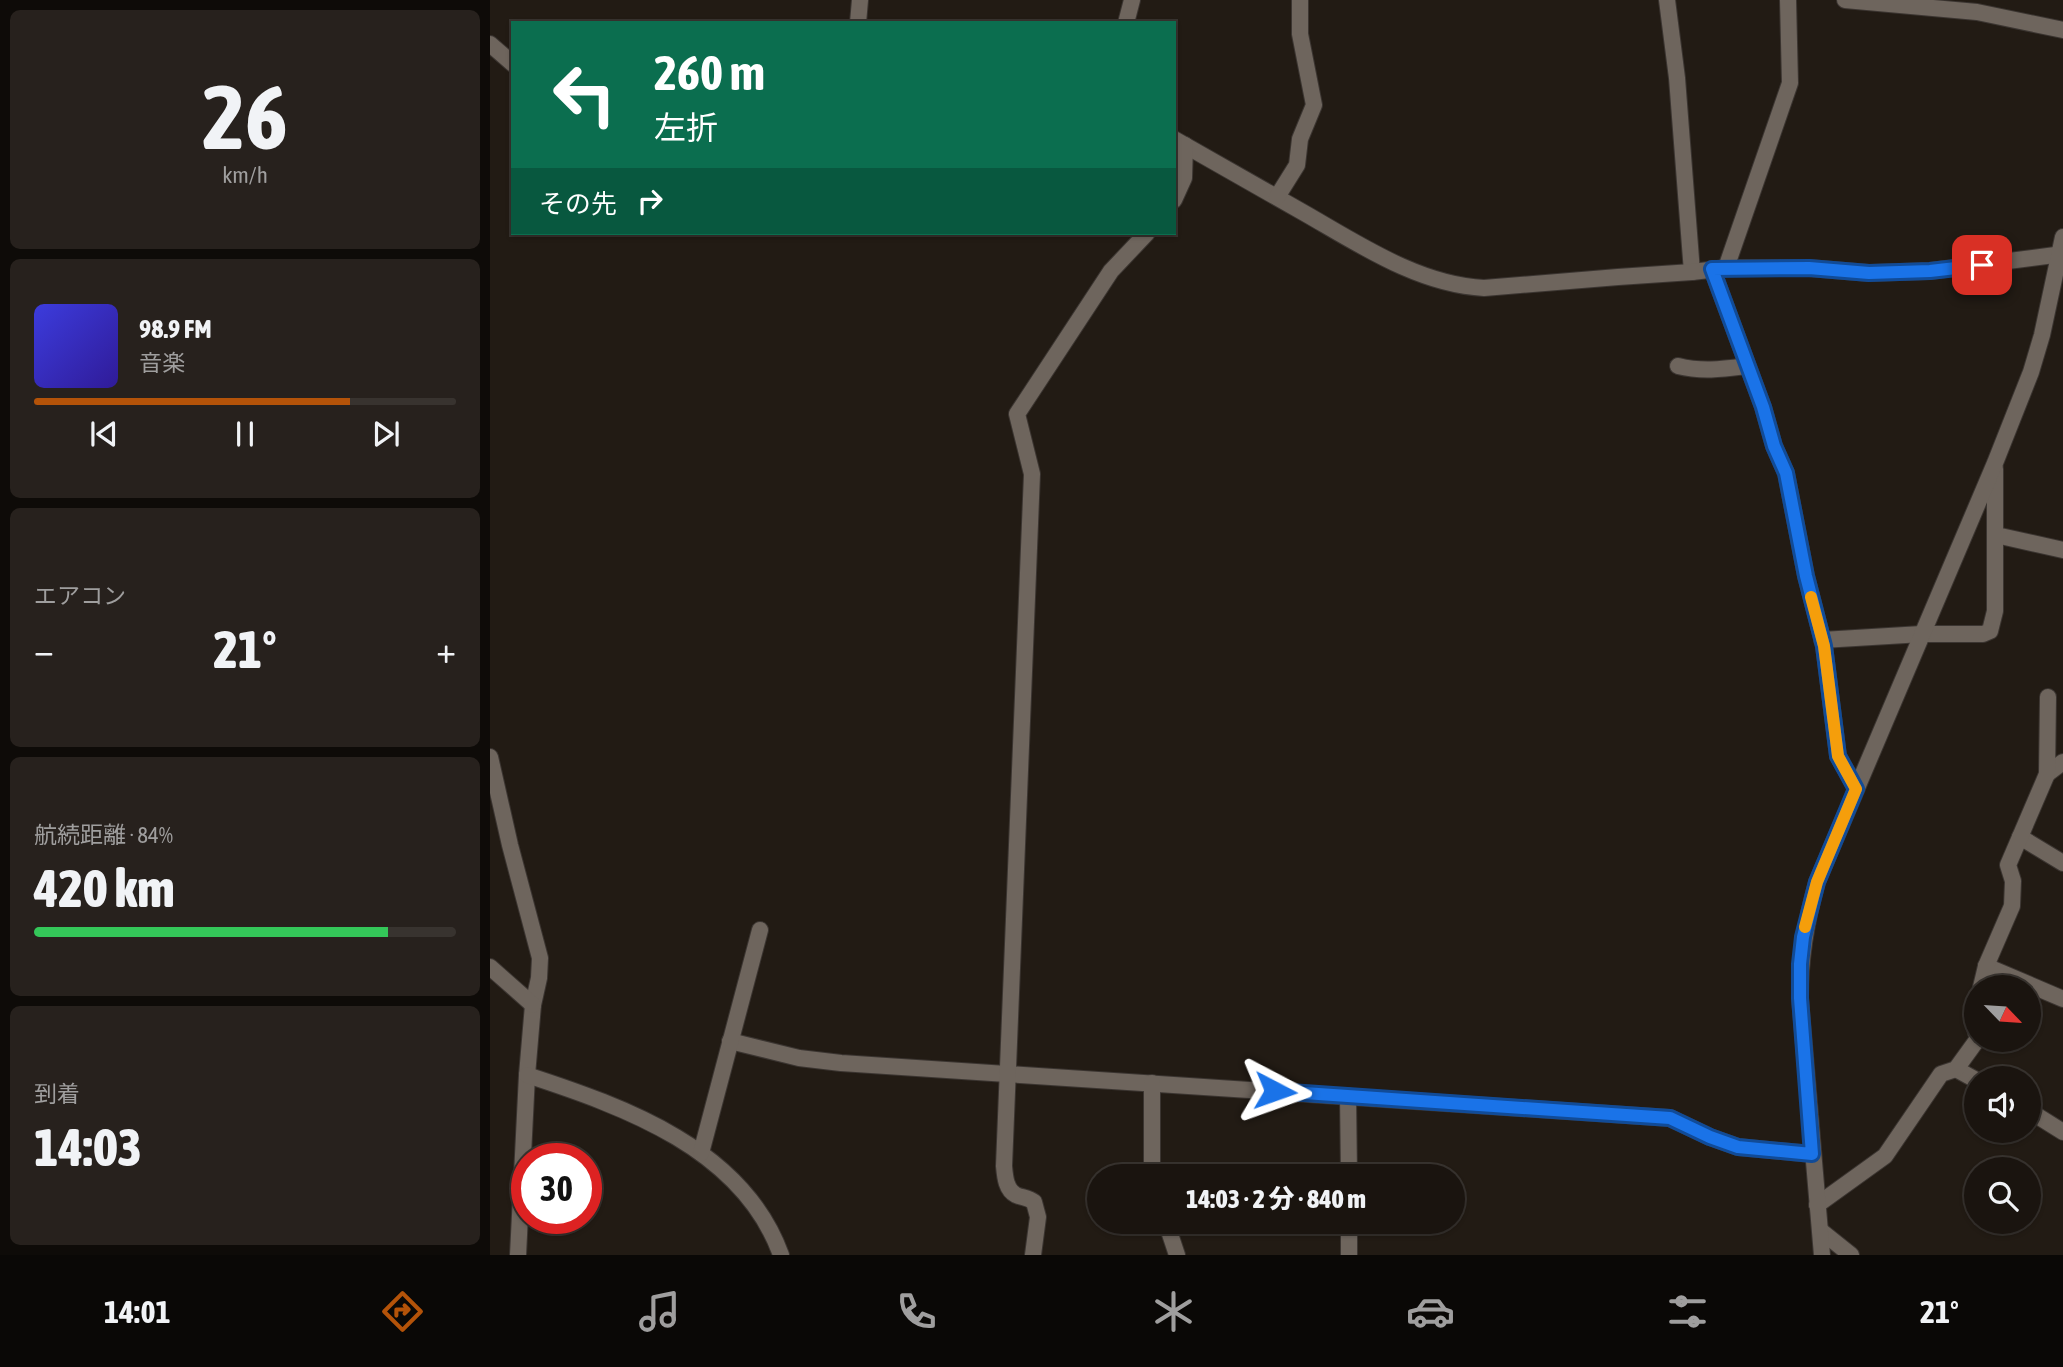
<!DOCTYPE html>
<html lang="ja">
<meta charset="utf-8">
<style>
:root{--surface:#1a140f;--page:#27211d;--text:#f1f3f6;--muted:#9f9e9e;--line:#38332f;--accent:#b45309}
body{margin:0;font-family:"Asap Condensed","Noto Sans JP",sans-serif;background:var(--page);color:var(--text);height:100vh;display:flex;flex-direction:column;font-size:26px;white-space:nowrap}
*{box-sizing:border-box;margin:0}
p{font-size:23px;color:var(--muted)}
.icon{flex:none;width:38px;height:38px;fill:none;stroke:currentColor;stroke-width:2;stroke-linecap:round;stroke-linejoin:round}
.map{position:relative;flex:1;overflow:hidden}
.sheet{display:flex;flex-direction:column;gap:10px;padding:10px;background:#0e0b08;width:490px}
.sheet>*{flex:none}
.guide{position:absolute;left:21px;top:21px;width:665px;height:214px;border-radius:0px;box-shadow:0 2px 5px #0004,0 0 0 2px var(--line);background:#0b6e4f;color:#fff;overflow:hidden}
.needle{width:46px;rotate:115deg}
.buttons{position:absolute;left:1474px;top:975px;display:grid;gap:14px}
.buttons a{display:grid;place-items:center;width:77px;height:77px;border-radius:50%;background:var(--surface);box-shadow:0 2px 5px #0004,0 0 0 2px var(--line);font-size:35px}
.speed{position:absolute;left:21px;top:1143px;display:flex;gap:14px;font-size:35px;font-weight:700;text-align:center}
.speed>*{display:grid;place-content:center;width:91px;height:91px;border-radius:50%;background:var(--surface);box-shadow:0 2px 5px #0004,0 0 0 2px var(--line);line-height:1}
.speed .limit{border:10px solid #d22;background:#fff;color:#111}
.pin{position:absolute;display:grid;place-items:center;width:60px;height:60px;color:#fff;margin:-30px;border-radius:14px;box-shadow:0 4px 10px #0006}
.me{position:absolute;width:77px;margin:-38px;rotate:94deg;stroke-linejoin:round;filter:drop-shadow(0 0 5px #0008)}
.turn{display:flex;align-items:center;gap:24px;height:147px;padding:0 28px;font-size:32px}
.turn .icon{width:91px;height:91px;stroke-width:2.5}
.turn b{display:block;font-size:49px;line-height:60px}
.then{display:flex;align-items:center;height:66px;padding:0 28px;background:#0003;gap:14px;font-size:26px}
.big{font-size:52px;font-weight:800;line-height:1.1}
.sheet .tile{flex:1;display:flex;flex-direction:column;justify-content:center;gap:10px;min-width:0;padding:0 24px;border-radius:10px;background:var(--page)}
.sheet .dial{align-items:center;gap:0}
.dial b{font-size:91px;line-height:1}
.song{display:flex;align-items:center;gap:21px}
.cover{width:84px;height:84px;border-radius:10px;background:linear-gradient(135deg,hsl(240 70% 55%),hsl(250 70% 35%))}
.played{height:7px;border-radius:4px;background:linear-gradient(90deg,var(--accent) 75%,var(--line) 75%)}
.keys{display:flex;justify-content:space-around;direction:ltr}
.heat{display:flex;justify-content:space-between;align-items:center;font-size:38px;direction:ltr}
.charge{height:10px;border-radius:5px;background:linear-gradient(90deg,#34c759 84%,var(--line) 0)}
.trip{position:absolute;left:597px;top:1164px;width:378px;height:70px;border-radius:35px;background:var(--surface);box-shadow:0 2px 5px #0004,0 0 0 2px var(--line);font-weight:800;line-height:70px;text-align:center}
.dock{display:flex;height:112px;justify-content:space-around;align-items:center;background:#0a0806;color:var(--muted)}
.dock .icon{width:49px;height:49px}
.dock .selected{color:var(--accent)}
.dock b{font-size:32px;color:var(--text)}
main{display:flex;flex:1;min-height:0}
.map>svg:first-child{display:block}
</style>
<main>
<section class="sheet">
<div class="tile dial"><b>26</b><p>km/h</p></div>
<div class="tile">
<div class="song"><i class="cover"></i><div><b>98.9 FM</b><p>音楽</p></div></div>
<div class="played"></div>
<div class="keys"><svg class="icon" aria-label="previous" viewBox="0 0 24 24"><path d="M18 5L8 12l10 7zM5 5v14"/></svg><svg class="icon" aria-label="pause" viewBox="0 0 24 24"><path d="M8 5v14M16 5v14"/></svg><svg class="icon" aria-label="next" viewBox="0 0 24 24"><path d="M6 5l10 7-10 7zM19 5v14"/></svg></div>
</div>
<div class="tile"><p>エアコン</p>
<div class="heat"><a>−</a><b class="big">21°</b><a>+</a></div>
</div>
<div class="tile"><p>航続距離 · 84%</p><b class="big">420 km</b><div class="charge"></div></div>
<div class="tile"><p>到着</p><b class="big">14:03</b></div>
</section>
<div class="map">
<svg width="1573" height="1255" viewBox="0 0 1573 1255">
<rect width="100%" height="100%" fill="#221b14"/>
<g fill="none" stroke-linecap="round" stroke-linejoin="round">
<defs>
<g id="minor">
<polyline points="1177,0 1187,78 1202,272"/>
<polyline points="1355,0 1487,12 1573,30"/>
<polyline points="368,23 370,0"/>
<polyline points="636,23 642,0"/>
<polyline points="0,44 23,64"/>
<path d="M684,139C728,164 772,189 816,214C870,245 930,285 994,288L1128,277L1202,272L1236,268H1319L1379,273L1440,271L1573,254"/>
<polyline points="787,197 807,165 810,139 824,105 810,34 810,0"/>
<polyline points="684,200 694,178 695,145"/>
<polyline points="1236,268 1300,83 1298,0"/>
<polyline points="1222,269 1273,407 1284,446 1296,473 1316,576 1334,646 1348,756 1366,788"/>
<path d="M1188,366C1212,372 1233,369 1257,366"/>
<polyline points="1506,535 1573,550"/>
<polyline points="1332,640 1432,634 1493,634 1500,631 1505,611 1505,469"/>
<polyline points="0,757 20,845 50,958 49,978 43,1005 37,1075 28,1255"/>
<polyline points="1557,774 1573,762"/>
<polyline points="1530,837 1573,863"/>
<polyline points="1496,966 1573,999"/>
<polyline points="0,967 43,1005"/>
<polyline points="1491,987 1496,966 1522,906 1523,881 1518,865 1557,774 1558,697"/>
<polyline points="1486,1006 1483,1015 1486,1033"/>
<polyline points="240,1041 309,1058 351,1063 1180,1118 1220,1137 1248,1147 1322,1154"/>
<polyline points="1466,1069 1486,1080"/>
<path d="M37,1075C135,1107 253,1149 291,1255"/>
<polyline points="858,1096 859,1176"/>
<polyline points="1538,1110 1573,1132"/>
<polyline points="211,1153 270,930"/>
<polyline points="662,1176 662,1083"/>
<polyline points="1327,1205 1395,1156 1451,1074 1466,1069 1487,1040"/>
<polyline points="676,1222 687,1255"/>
<polyline points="859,1222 859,1255"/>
<polyline points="1331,1231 1361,1255"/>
<path d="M543,1255L548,1217L544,1202C538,1197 533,1198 526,1195C516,1190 515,1177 514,1166L542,474L527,414L621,271L657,233"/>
<path d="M1332,1255L1310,998C1310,958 1316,921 1327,882L1505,463L1541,372L1552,335L1573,237"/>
</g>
</defs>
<!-- minor casing -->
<use href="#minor" stroke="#3b3531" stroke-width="18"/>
<!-- minor -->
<use href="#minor" stroke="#6e655d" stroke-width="16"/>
</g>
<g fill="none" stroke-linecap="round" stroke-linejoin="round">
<defs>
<polyline id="route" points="785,1091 1180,1118 1220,1137 1248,1147 1322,1154 1310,998 1310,964 1313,937 1327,882 1366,789 1348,756 1334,646 1316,576 1296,473 1284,446 1273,407 1222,269 1319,268 1379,273 1440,271 1492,265"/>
</defs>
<!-- route casing -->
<use href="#route" stroke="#114b97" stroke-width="18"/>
<!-- route -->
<use href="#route" stroke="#1a73e8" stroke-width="12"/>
<!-- slow -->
<polyline stroke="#f59e0b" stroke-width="12" points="1315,927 1327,882 1366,789 1348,756 1334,646 1321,597"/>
</g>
</svg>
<div class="buttons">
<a><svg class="needle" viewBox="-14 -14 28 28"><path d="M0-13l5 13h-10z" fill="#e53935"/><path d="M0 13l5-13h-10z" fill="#9f9e9e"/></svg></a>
<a><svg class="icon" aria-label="sound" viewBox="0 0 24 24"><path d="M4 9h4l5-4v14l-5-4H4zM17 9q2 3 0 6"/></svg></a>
<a><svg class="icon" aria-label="search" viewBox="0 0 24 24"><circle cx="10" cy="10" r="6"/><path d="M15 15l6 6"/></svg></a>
</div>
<div class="speed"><div class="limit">30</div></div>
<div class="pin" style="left:1492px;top:265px;background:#d93025"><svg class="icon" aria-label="arrive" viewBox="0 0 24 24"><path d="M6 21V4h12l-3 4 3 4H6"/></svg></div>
<svg class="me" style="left:785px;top:1091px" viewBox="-20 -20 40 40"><path d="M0-17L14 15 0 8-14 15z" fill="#1a73e8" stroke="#fff" stroke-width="4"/></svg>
<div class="trip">14:03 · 2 分 · 840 m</div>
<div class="guide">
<div class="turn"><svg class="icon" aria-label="left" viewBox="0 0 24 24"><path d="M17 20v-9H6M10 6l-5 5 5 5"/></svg><div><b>260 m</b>左折</div></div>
<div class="then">その先<svg class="icon" aria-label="right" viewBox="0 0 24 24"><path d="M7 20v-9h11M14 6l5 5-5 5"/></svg></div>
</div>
</div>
</main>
<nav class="dock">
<b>14:01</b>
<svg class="icon selected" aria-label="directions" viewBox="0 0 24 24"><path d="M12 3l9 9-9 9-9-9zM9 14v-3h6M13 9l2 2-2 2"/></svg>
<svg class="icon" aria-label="music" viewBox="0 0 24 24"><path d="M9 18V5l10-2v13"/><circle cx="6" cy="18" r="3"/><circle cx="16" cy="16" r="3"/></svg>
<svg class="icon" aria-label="phone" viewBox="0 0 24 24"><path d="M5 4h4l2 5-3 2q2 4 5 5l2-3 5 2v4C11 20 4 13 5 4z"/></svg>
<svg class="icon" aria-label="climate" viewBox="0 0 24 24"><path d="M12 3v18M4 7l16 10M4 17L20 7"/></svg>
<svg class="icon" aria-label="car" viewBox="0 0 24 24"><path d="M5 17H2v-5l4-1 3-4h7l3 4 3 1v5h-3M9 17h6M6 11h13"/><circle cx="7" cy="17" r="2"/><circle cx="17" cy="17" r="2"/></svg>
<svg class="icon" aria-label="filters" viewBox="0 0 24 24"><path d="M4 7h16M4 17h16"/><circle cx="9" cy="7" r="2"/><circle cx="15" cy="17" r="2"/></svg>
<b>21°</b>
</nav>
